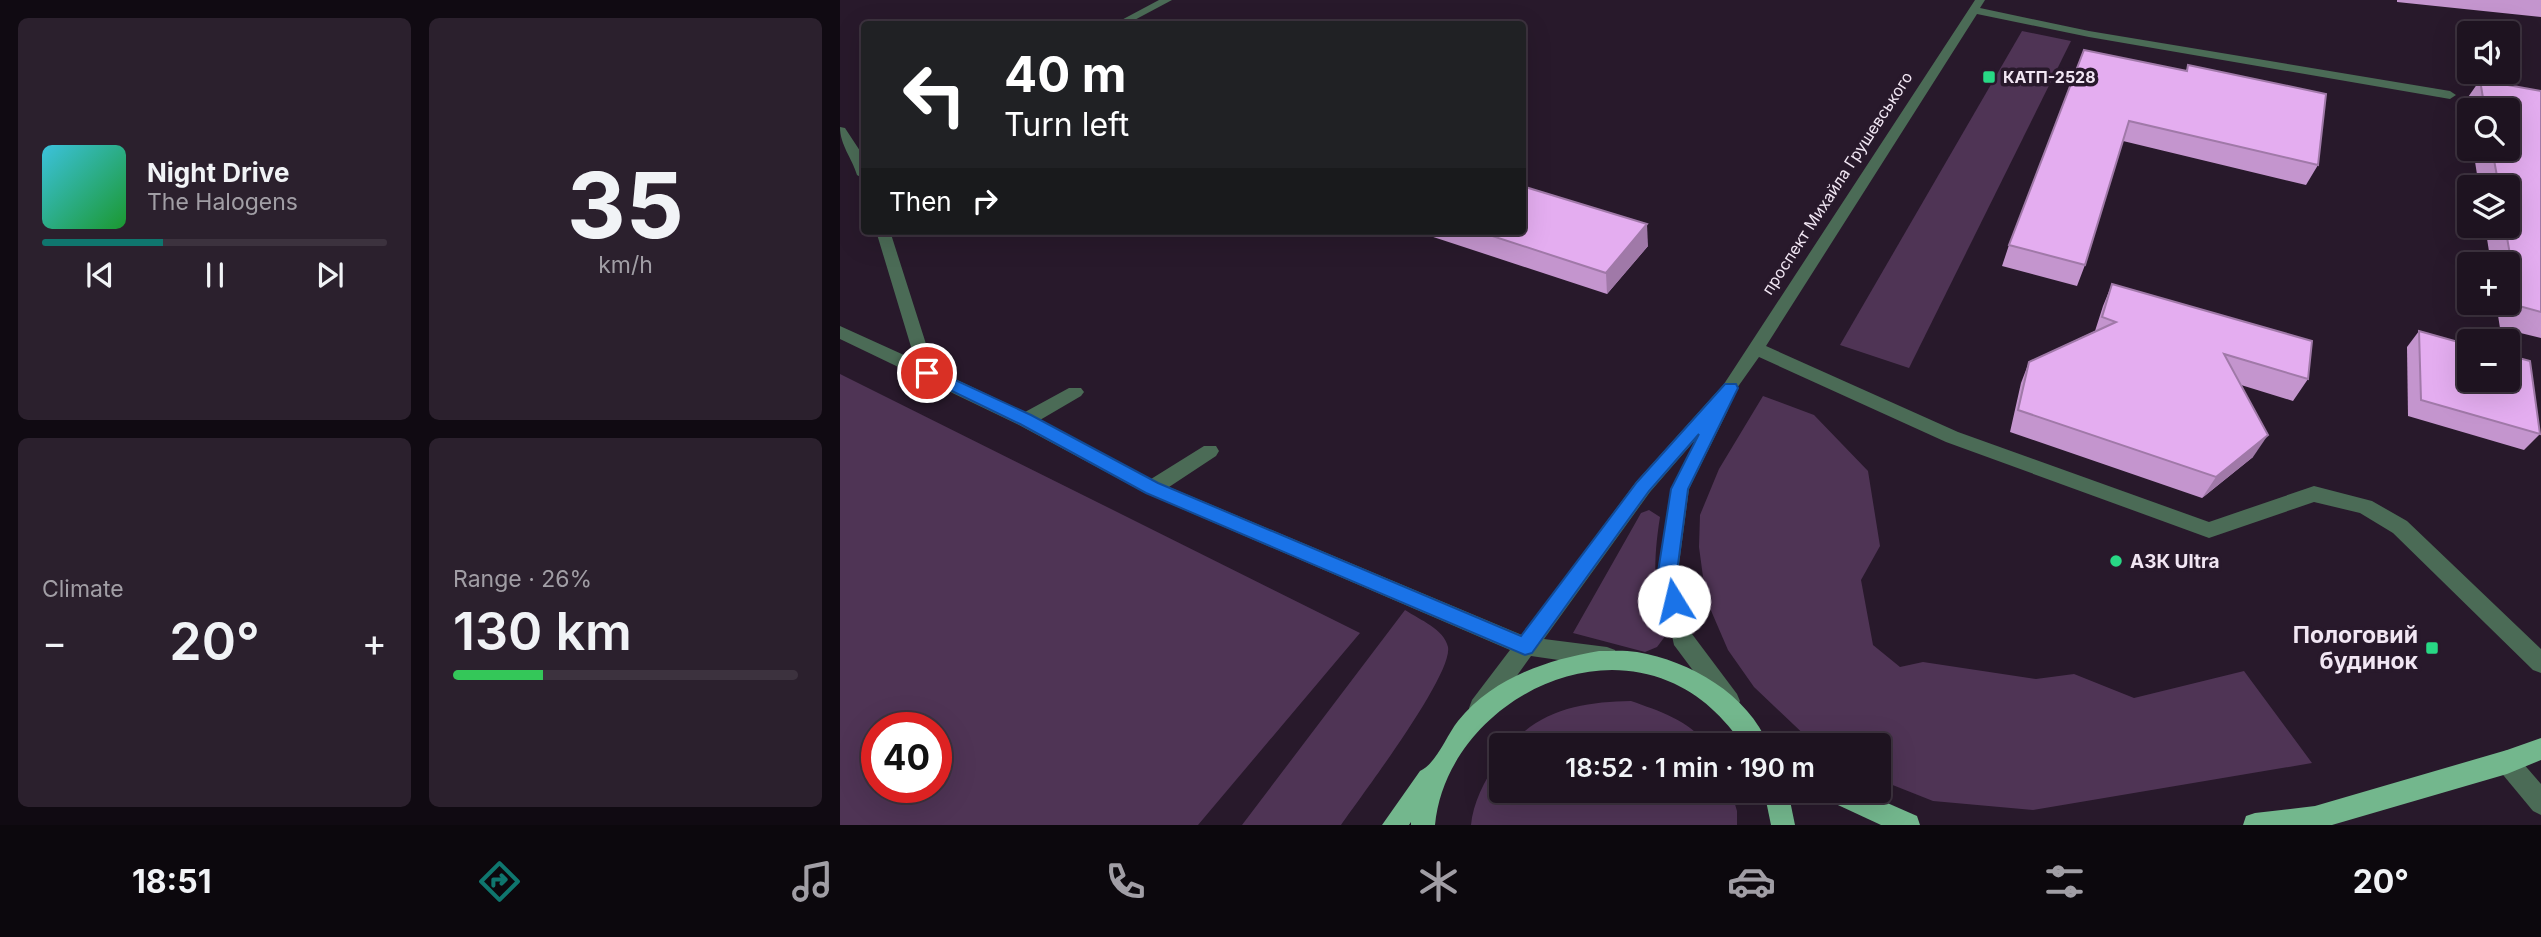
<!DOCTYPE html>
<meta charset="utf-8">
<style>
:root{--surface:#1e1320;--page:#2b202d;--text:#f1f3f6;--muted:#a19ea5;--line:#3c323e;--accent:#0f766e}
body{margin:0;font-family:Inter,sans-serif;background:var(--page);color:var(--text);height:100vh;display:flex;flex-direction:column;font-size:26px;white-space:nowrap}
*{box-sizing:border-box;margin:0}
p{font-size:23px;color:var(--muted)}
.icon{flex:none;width:38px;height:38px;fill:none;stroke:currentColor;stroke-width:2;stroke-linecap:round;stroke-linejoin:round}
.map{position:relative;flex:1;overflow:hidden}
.sheet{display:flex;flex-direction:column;gap:18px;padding:18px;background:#100a12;width:840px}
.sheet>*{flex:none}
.top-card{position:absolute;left:21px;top:21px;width:665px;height:214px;border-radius:7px;box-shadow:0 7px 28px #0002,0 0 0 2px var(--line);background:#202124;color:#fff;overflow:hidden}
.tools{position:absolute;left:1617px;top:21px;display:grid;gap:14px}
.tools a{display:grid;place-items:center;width:63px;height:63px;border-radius:7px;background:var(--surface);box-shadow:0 7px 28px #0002,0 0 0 2px var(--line);font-size:35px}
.speed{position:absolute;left:21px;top:712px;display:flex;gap:14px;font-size:35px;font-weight:700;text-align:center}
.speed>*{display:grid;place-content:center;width:91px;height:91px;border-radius:50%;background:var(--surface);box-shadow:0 7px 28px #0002,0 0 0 2px var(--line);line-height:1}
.speed .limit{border:10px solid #d22;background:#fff;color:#111}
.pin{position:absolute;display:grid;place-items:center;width:60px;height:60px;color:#fff;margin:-30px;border:4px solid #fff;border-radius:50%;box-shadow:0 2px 7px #0007}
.me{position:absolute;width:77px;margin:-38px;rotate:351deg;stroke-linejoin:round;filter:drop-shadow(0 0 5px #0008)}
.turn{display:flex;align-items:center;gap:24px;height:147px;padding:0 28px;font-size:32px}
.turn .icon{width:91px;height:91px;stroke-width:2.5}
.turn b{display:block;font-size:49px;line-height:60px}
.then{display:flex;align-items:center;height:66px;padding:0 28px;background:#0003;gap:14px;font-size:26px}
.big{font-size:52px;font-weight:600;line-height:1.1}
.sheet .card{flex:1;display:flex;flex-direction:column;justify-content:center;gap:10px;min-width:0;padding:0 24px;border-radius:10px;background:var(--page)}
.sheet .dial{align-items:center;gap:0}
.dial b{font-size:91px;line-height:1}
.song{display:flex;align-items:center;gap:21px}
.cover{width:84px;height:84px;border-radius:10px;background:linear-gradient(135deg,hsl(190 70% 55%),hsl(130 70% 35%))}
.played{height:7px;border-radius:4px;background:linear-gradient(90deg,var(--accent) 35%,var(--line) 35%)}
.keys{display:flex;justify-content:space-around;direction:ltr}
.heat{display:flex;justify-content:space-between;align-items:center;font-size:38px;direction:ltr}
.charge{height:10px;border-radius:5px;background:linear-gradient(90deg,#34c759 26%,var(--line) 0)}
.sheet .tiles{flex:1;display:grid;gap:18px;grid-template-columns:repeat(2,1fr)}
.trip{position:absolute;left:649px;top:733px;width:402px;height:70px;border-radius:7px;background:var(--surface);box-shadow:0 7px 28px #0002,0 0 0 2px var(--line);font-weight:600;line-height:70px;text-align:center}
.tabs{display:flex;height:112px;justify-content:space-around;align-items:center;background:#0c080d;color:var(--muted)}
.tabs .icon{width:49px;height:49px}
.tabs .current{color:var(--accent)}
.tabs b{font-size:32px;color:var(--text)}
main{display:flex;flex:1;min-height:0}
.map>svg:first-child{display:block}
</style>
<main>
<section class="sheet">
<div class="tiles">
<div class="card">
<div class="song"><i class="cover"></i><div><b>Night Drive</b><p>The Halogens</p></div></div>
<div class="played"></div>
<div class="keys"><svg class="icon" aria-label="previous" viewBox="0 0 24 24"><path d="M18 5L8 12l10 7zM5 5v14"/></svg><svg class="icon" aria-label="pause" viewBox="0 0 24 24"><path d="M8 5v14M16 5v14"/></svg><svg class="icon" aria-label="next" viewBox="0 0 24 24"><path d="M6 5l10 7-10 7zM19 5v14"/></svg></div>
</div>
<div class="card dial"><b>35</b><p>km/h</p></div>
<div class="card"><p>Climate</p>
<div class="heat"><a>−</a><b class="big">20°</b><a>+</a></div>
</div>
<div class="card"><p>Range · 26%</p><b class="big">130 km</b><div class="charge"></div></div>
</div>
</section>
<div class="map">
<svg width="1701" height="825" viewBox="0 0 1701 825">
<rect width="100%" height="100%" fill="#28192b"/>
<!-- green -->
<g fill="#4f3455" fill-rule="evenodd">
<polygon points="1182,31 1231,41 1069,368 1000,345"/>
<path d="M0,374L520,633L358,825H0ZM37,728H96V788H37Z"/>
<polygon points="923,396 974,415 1028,471 1040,546 1021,580 1033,645 1060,667 1083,662 1196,679 1234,674 1294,698 1404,671 1472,763 1193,810 1093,801 1040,780 1040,746 978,746 973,743 914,687 888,650 866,599 859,547 860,515 879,469"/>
<path d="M809,510L820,517C813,561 813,592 826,635L817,647L805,652L733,633L801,513Z"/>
<path d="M565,610C580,620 604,629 608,647C613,675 521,796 501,825H402Z"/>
<path d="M791,701C819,711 849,720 867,745H671C702,708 746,702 791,701Z"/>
<path d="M661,757L662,791H891L897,811V825H631C633,802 647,775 661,757Z"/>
</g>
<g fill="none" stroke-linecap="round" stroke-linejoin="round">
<!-- minor -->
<g fill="#4b6b56" fill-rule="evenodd">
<polygon points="319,0 332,0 287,24 274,24"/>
<polygon points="1135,0 1145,0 1140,8 1249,31 1610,91 1616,95 1610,99 1249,37 1137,14 926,346 1118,432 1369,522 1474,486 1532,501 1567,521 1701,649 1701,673 1693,670 1553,533 1520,513 1474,502 1369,538 1106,442 919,357 885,405 888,410 849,489 838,572 852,634 897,694 900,701 897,708 889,712 881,708 834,645 818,572 831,489 856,439 810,492 704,639 767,647 775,650 778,657 775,664 767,667 691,656 648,716 640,719 632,716 629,708 632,700 670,650 305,493 179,425 0,339 0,326 75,360 36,231 50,231 94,369 185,412 229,388 241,388 244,392 241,396 200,420 311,479 364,446 376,446 379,451 376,456 329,487 682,635 796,482 884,384"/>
<path d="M0,127L5,128L24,157V179L17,175C12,158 0,145 0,127Z"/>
<polygon points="1667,750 1675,754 1701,784 1701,815 1693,811 1659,770 1655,762 1659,754"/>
</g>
<!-- major -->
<g fill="#73b78d" fill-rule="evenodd">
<path d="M759,651C771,651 784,650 797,652C850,661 908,694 929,746H904C884,718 861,694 828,681C729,640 605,720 595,825H571V822L569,825H542L580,771C597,763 606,736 618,721C653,678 706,660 759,651Z"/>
<polygon points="1701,738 1701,760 1667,774 1492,825 1403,825 1406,816 1415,813 1475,806 1667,750"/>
<polygon points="924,791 948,791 955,825 931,825"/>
<polygon points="981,791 1020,791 1077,816 1080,825 1041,825 985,799"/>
</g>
</g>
<!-- wall -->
<g fill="#c495ce">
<polygon points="1557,0 1701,0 1701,17 1557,2"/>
<polygon points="1244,50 1478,165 1466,185 1283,141 1245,265 1237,286 1162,266 1169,245"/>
<polygon points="1640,80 1701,91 1701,338 1660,328 1656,303 1668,303 1668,264 1651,264 1645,226 1668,226 1668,187 1639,187 1633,149 1668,149 1668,110 1629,110 1629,122 1626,100"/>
<polygon points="575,231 682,231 808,246 767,294"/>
<polygon points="1272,284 1468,379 1453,401 1401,385 1413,457 1362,498 1170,432 1181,383 1189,362 1255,331 1263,306"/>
<polygon points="1579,331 1700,434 1684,450 1568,416 1567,347"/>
</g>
<!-- shaded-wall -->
<g fill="#a079a8">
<polygon points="807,224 808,246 767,294 766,273"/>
<polygon points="1428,435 1413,457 1362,498 1376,477"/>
</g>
<!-- building -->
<g fill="#e4adf0" stroke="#a079a8" stroke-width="2">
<polygon points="1244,50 1347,71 1348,65 1486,94 1478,165 1289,121 1245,265 1169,245"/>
<polygon points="1640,80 1701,91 1701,312 1679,306 1665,226 1668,226 1668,187 1659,187 1652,149 1668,149 1668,110 1645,110"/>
<polygon points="682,186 807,224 766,273 637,231 682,231"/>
<polygon points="1272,284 1472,341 1468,379 1384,354 1428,435 1376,477 1178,410 1189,362 1276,322 1262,317"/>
<polygon points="1579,331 1629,345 1629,380 1668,380 1668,355 1690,361 1700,434 1581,400"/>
</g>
<!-- route -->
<polygon fill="#1a73e8" stroke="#114b97" stroke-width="2" points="87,367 191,415 318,483 681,636 797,482 885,384 896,384 898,388 848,489 837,572 843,601 841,606 834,609 827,606 818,572 831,489 859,434 809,491 692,653 685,655 306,493 180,424 81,376 79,373"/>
<!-- markers -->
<g fill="#28d885" stroke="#28192b" stroke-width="2.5">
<rect x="1142" y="70" width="14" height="14" rx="3.5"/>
<circle cx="1276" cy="561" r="7"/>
<rect x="1585" y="641" width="14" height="14" rx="3.5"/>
</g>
<g text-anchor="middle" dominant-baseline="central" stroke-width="7" stroke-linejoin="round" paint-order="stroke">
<!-- far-poi labels -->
<g font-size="16" font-weight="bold" fill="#f1e6f3" stroke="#28192b" text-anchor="start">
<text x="1163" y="77">КАТП-2528</text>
</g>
<!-- far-street labels -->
<g font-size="16" fill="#f1e6f3" stroke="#28192b">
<text transform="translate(997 183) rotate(-57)">проспект Михайла Грушевського</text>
</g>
<!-- poi labels -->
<g font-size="19" font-weight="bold" fill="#f1e6f3" stroke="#28192b" text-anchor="start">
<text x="1290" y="561">АЗК Ultra</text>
</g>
<!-- near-poi labels -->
<g font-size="23" font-weight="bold" fill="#f1e6f3" stroke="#28192b" text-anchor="end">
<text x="1578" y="635">Пологовий<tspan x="1578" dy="26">будинок</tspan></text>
</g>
</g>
</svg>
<div class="tools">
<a><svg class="icon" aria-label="sound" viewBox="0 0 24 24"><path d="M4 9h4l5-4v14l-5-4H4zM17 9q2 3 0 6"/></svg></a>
<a><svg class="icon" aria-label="search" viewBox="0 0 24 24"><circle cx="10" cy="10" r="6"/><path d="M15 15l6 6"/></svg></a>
<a><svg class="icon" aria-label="layers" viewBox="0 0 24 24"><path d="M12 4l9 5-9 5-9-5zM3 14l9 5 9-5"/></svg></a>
<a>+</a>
<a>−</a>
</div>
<div class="speed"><div class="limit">40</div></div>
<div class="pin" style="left:87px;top:373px;background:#d93025"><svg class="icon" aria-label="arrive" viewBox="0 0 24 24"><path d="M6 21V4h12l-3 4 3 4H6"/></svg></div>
<svg class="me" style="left:834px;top:601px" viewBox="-20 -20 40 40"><circle r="19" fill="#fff"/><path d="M0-13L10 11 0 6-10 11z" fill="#1a73e8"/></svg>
<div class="trip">18:52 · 1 min · 190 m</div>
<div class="top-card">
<div class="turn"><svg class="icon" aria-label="left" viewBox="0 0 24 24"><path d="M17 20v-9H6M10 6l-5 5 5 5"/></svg><div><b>40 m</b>Turn left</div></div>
<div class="then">Then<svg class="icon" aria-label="right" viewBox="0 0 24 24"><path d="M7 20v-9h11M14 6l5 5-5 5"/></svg></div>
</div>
</div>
</main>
<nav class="tabs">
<b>18:51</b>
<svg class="icon current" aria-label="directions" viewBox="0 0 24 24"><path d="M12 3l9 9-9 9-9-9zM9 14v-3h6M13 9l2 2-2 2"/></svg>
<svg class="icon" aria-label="music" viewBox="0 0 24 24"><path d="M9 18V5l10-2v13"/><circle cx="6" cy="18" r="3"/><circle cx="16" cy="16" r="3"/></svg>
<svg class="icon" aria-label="phone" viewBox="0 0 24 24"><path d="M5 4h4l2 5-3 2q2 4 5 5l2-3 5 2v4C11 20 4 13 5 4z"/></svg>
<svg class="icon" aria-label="climate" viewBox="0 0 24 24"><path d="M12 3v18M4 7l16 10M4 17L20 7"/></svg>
<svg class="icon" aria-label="car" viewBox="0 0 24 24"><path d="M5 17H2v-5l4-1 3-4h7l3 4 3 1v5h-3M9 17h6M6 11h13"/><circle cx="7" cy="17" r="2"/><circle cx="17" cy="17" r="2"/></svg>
<svg class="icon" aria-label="filters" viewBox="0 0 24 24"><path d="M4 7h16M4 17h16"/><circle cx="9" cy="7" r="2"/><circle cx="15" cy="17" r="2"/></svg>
<b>20°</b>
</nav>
